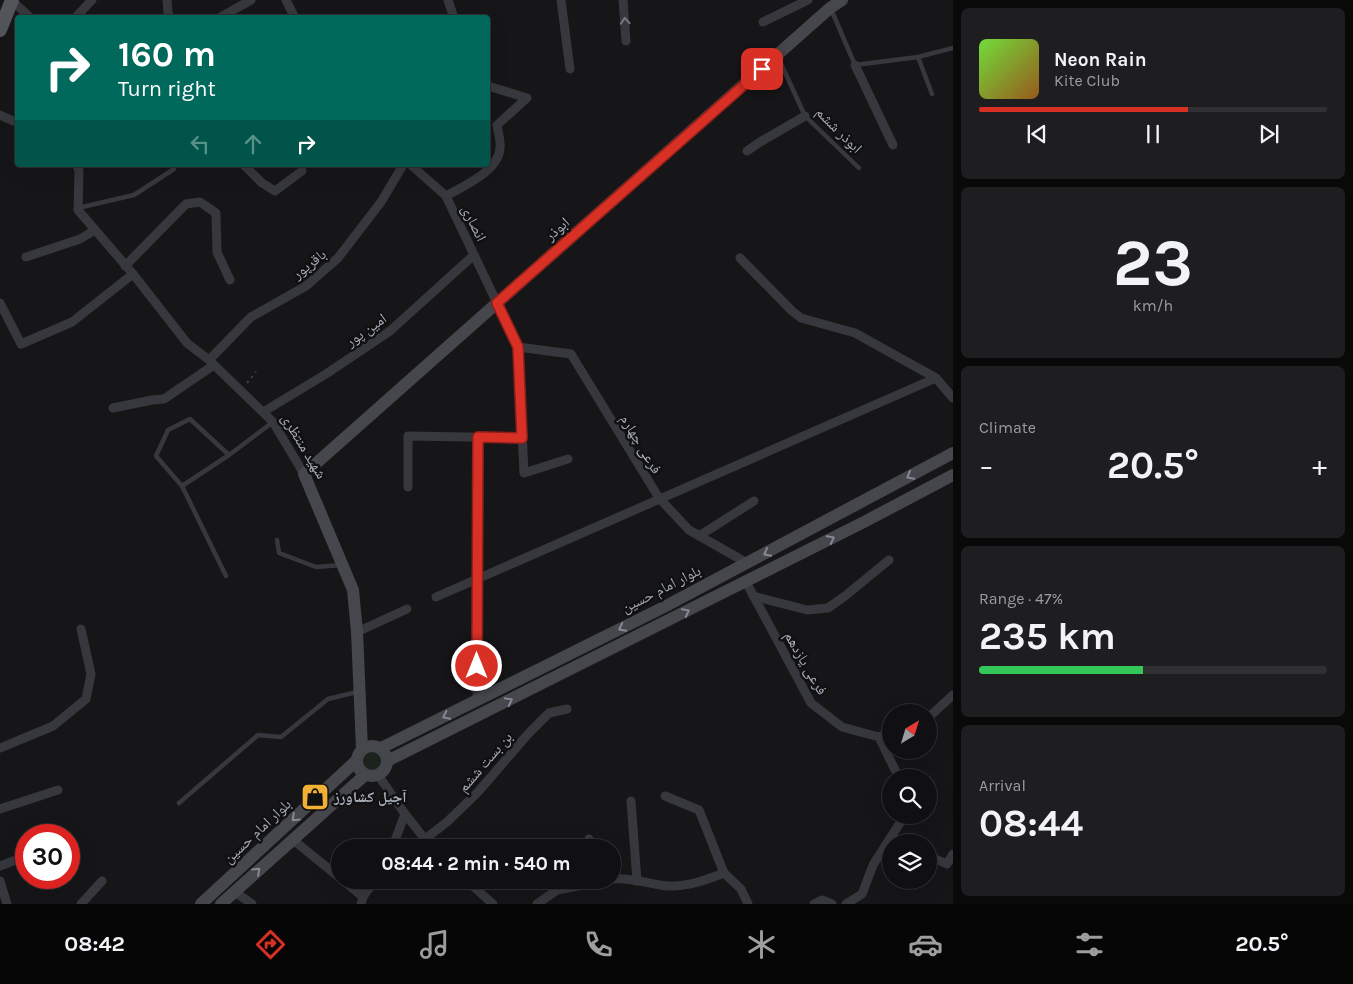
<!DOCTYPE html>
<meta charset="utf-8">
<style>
:root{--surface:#101012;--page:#1e1e20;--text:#f1f3f6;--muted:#9c9d9f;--line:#303032;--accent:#d93025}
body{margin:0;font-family:Karla,"Noto Naskh Arabic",sans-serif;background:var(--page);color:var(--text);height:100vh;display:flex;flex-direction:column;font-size:19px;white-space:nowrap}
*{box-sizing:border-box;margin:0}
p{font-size:16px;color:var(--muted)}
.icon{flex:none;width:28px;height:28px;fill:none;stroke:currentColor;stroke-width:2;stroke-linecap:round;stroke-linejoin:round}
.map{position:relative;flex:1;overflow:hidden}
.details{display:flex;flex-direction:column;gap:8px;padding:8px;background:#09090a;width:400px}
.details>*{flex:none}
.banner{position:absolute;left:15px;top:15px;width:475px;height:152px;border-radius:5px;box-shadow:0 5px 20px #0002,0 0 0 1px var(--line);background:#00695c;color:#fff;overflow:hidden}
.needle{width:32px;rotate:38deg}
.tools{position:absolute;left:882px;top:704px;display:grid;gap:10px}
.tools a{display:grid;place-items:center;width:55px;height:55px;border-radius:50%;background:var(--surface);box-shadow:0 5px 20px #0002,0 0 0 1px var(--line);font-size:25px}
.speed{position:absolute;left:15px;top:824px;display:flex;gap:10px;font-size:25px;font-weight:700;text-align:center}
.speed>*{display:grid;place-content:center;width:65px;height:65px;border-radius:50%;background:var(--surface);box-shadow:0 5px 20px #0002,0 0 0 1px var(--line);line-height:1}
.speed .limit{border:8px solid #d22;background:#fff;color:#111}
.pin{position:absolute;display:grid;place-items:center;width:42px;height:42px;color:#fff;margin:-21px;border-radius:10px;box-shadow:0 2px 8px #0006}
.me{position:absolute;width:55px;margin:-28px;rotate:0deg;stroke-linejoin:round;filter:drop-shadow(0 0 4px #0008)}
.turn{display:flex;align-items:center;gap:18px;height:105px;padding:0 20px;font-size:22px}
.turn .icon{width:65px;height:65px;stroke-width:2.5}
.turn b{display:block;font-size:35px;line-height:42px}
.lanes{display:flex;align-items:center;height:48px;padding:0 20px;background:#0003;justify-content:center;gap:25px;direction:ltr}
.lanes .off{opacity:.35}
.big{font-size:38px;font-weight:700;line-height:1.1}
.details .tile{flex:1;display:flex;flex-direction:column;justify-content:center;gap:8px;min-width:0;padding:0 18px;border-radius:8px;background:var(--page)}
.details .dial{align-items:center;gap:0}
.dial b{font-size:65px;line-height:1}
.song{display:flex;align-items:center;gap:15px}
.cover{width:60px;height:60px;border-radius:8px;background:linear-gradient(135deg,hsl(100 70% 55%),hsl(30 70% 35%))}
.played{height:5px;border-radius:2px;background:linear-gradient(90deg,var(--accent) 60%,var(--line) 60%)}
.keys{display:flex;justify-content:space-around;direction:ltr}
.heat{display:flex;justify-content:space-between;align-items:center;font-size:28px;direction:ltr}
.charge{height:8px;border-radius:4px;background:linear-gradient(90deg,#34c759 47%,var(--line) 0)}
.trip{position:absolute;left:331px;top:839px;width:290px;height:50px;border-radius:25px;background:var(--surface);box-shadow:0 5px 20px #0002,0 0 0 1px var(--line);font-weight:700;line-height:50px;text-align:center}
.tabs{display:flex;height:80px;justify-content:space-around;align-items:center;background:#060607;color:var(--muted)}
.tabs .icon{width:35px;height:35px}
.tabs .current{color:var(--accent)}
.tabs b{font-size:22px;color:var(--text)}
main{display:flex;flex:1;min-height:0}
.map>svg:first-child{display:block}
</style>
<main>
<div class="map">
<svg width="953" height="904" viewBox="0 0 953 904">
<rect width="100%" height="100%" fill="#161618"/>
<!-- green -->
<circle fill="#1c231d" cx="372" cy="761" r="13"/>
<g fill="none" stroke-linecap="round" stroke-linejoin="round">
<!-- path -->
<polyline stroke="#3d3f44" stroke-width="2" stroke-dasharray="2.5 4" stroke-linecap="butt" points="247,383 256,372"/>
<!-- lane -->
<g stroke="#37383d" stroke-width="4.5">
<polyline points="831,9 855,65 918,57 932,94"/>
<polyline points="778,57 805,116 859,168"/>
<polyline points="918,57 953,48"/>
<polyline points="78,208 134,195 174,169"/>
<polyline points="229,455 182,486 156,456 168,430 190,419 229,455 273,422"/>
<polyline points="182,486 226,576"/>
<polyline points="277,540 279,553 316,567 342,565"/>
<polyline points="179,803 258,735 281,737 328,699 357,692"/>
</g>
<!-- street -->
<g stroke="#37383d" stroke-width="9">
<polyline points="167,0 168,13 171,18"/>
<polyline points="286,0 295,18"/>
<polyline points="448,0 454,18"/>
<polyline points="561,0 570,69"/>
<polyline points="623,0 626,41"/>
<polyline points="12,1 31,18"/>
<polyline points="75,18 92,0"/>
<polyline points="219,18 251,0"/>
<polyline points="763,22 808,0"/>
<polyline points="855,65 893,145"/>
<polyline points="0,115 18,123"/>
<polyline points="747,151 760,142 805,116"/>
<polyline points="77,165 79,171 78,210 133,274 187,343 209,360 273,422 304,474"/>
<polyline points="244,165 262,183 275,191 302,171"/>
<polyline points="411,165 446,196 518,347 524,473 568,459"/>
<path d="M446,196C463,186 499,171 500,148C501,141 498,132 497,125L527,98L488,86"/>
<polyline points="26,257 80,239 95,230"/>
<polyline points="740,258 792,311 801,318 855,333 936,378 953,398"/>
<polyline points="125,266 186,204 200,202 216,213 217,252 230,280"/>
<polyline points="0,303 21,344 72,322 133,274"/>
<polyline points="518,347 571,354 659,498 689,530 747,563"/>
<polyline points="209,360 251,317 306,286 338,258 381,202 403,165"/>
<polyline points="113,408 152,400 164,399 214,365"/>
<polyline points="263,412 326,374 390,331 474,255"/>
<polyline points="408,487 408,436 522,438"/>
<polyline points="699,536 754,501"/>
<polyline points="746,582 811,703 842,727 879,737 899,778"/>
<polyline points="753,596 807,610 828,608 845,596 889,560"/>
<polyline points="436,597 936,378"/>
<polyline points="357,632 407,609"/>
<polyline points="477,701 478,437"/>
<polyline points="929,717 953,695"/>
<polyline points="879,737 891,732"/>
<polyline points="0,748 53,726 86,699 91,674 81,629"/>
<polyline points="378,775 405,814 432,848"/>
<polyline points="665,796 699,810 724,873"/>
<polyline points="631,801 637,881"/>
<polyline points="0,809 58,790"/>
<polyline points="891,837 901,842"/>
<polyline points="292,839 340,878"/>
<polyline points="425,839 447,822 478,792 528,734 549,713 567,709"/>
<polyline points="589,839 591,848"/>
<polyline points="392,848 405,814"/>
<polyline points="929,856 947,864 953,854"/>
<polyline points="0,866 26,856"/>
<path d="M612,879C631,877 649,884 667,886C687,887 706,880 724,873L741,889L748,904"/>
<polyline points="343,880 363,897"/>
<polyline points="466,880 493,904"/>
<polyline points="0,881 7,904"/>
<polyline points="235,892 252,904"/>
<polyline points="81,904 102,881"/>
<polyline points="361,904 363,897 375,880"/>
<polyline points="537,904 557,890 609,880"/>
<polyline points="814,904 822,900 832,904"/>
<polyline points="846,904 862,894 873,865 905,815"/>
</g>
<!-- secondary -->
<g stroke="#45474d" stroke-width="12">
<circle cx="372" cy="761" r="15"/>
<polyline points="381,748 664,607 953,453"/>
<polyline points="362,749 357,632 353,590 304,474 830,8 842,0"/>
<polyline points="387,761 864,522 953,475"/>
<polyline points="201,904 356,761"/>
<polyline points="221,904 365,775"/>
</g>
<!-- primary -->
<polyline stroke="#53555c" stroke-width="14" points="0,30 12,0"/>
</g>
<!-- one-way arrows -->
<defs><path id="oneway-chevron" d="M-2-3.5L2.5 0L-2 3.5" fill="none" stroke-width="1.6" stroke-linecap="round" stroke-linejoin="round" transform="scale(1.25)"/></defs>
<use stroke="#757881" href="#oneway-chevron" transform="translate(625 21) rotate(-94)"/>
<g stroke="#858993">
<use href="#oneway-chevron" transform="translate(910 476) rotate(152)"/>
<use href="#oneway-chevron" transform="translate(831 539) rotate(-27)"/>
<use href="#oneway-chevron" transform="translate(767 553) rotate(152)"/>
<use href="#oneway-chevron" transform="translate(686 612) rotate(-27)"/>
<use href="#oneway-chevron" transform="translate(622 628) rotate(153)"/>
<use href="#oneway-chevron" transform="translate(509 701) rotate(-27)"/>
<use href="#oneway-chevron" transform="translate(446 716) rotate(154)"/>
<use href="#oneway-chevron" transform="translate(295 818) rotate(137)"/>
<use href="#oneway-chevron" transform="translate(257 871) rotate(-43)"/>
</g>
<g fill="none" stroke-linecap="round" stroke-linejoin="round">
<defs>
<polyline id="route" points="477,666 478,437 522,438 518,347 497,303 762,69"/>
</defs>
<!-- route casing -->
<use href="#route" stroke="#8d1f18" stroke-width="12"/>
<!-- route -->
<use href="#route" stroke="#d93025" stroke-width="9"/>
</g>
<!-- icons -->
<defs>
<symbol id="shop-square" viewBox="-11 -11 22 22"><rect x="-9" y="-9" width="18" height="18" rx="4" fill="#f2b134" stroke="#111113"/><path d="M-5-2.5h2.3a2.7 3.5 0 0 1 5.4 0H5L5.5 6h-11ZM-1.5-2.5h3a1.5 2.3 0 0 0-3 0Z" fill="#111"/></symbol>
</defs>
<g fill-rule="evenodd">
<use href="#shop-square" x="299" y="781" width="32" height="32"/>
</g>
<g text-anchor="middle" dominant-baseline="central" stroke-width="5" stroke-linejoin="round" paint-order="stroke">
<!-- street labels -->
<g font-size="15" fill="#a8adb8" stroke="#111113">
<text transform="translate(839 130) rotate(45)">ابوذر ششم</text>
<text transform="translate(474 223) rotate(64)">انصاری</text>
<text transform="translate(557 229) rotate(-41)">ابوذر</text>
<text transform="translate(309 264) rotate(-38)">باقرپور</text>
<text transform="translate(366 330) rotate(-35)">امین پور</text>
<text transform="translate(641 444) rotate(59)">فرعی چهارم</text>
<text transform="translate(304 446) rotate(59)">شهید منتظری</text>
<text transform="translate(661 589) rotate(-27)">بلوار امام حسین</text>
<text transform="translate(806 663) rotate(60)">فرعی یازدهم</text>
<text transform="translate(485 762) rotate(-49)">بن بست ششم</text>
<text transform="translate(257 831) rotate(-43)">بلوار امام حسین</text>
</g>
<!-- poi labels -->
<g font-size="15" font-weight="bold" fill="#a8adb8" stroke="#111113" text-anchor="start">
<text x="334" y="797">آجیل کشاورز</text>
</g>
</g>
</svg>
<div class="tools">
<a><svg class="needle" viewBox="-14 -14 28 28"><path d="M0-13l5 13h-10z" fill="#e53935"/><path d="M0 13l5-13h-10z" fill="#9c9d9f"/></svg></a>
<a><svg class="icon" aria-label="search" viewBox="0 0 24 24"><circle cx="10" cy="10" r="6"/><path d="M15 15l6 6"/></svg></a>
<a><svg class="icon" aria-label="layers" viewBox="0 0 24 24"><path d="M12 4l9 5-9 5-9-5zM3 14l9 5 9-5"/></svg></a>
</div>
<div class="speed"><div class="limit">30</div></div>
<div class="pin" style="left:762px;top:69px;background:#d93025"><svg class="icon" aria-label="arrive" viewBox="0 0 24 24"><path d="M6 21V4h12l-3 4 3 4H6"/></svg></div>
<svg class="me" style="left:477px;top:666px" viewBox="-20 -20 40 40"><circle r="17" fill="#d93025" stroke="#fff" stroke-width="3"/><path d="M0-11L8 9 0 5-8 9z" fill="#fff"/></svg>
<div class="trip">08:44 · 2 min · 540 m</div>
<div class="banner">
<div class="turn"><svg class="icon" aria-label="right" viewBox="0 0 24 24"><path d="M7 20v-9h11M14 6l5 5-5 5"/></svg><div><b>160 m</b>Turn right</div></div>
<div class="lanes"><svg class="icon off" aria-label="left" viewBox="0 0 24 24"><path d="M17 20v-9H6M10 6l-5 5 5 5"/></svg><svg class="icon off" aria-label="ahead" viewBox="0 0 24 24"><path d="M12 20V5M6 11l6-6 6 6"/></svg><svg class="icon" aria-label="right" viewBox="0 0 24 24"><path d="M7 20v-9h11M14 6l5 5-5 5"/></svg></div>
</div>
</div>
<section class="details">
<div class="tile">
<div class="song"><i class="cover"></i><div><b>Neon Rain</b><p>Kite Club</p></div></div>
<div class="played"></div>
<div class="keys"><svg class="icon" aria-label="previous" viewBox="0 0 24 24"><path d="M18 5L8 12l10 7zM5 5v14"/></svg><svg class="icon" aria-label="pause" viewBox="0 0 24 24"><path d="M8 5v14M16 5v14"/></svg><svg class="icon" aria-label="next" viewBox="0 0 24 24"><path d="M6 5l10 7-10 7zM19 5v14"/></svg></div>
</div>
<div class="tile dial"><b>23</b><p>km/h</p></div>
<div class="tile"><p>Climate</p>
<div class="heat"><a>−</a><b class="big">20.5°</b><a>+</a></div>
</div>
<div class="tile"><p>Range · 47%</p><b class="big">235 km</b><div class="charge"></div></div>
<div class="tile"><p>Arrival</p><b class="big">08:44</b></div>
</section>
</main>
<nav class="tabs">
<b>08:42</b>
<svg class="icon current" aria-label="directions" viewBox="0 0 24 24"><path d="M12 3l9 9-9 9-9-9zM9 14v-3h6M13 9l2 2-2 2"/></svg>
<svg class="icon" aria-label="music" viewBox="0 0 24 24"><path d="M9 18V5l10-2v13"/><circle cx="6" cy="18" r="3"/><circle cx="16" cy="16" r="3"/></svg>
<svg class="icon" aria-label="phone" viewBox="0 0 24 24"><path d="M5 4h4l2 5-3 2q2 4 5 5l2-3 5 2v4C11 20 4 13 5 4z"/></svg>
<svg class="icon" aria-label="climate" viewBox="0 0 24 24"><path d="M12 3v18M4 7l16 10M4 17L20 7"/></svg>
<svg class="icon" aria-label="car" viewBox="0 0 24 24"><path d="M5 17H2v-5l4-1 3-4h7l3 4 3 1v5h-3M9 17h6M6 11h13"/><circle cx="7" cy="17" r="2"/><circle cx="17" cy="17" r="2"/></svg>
<svg class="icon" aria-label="filters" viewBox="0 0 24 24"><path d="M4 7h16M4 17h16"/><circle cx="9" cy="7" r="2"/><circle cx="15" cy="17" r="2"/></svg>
<b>20.5°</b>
</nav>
